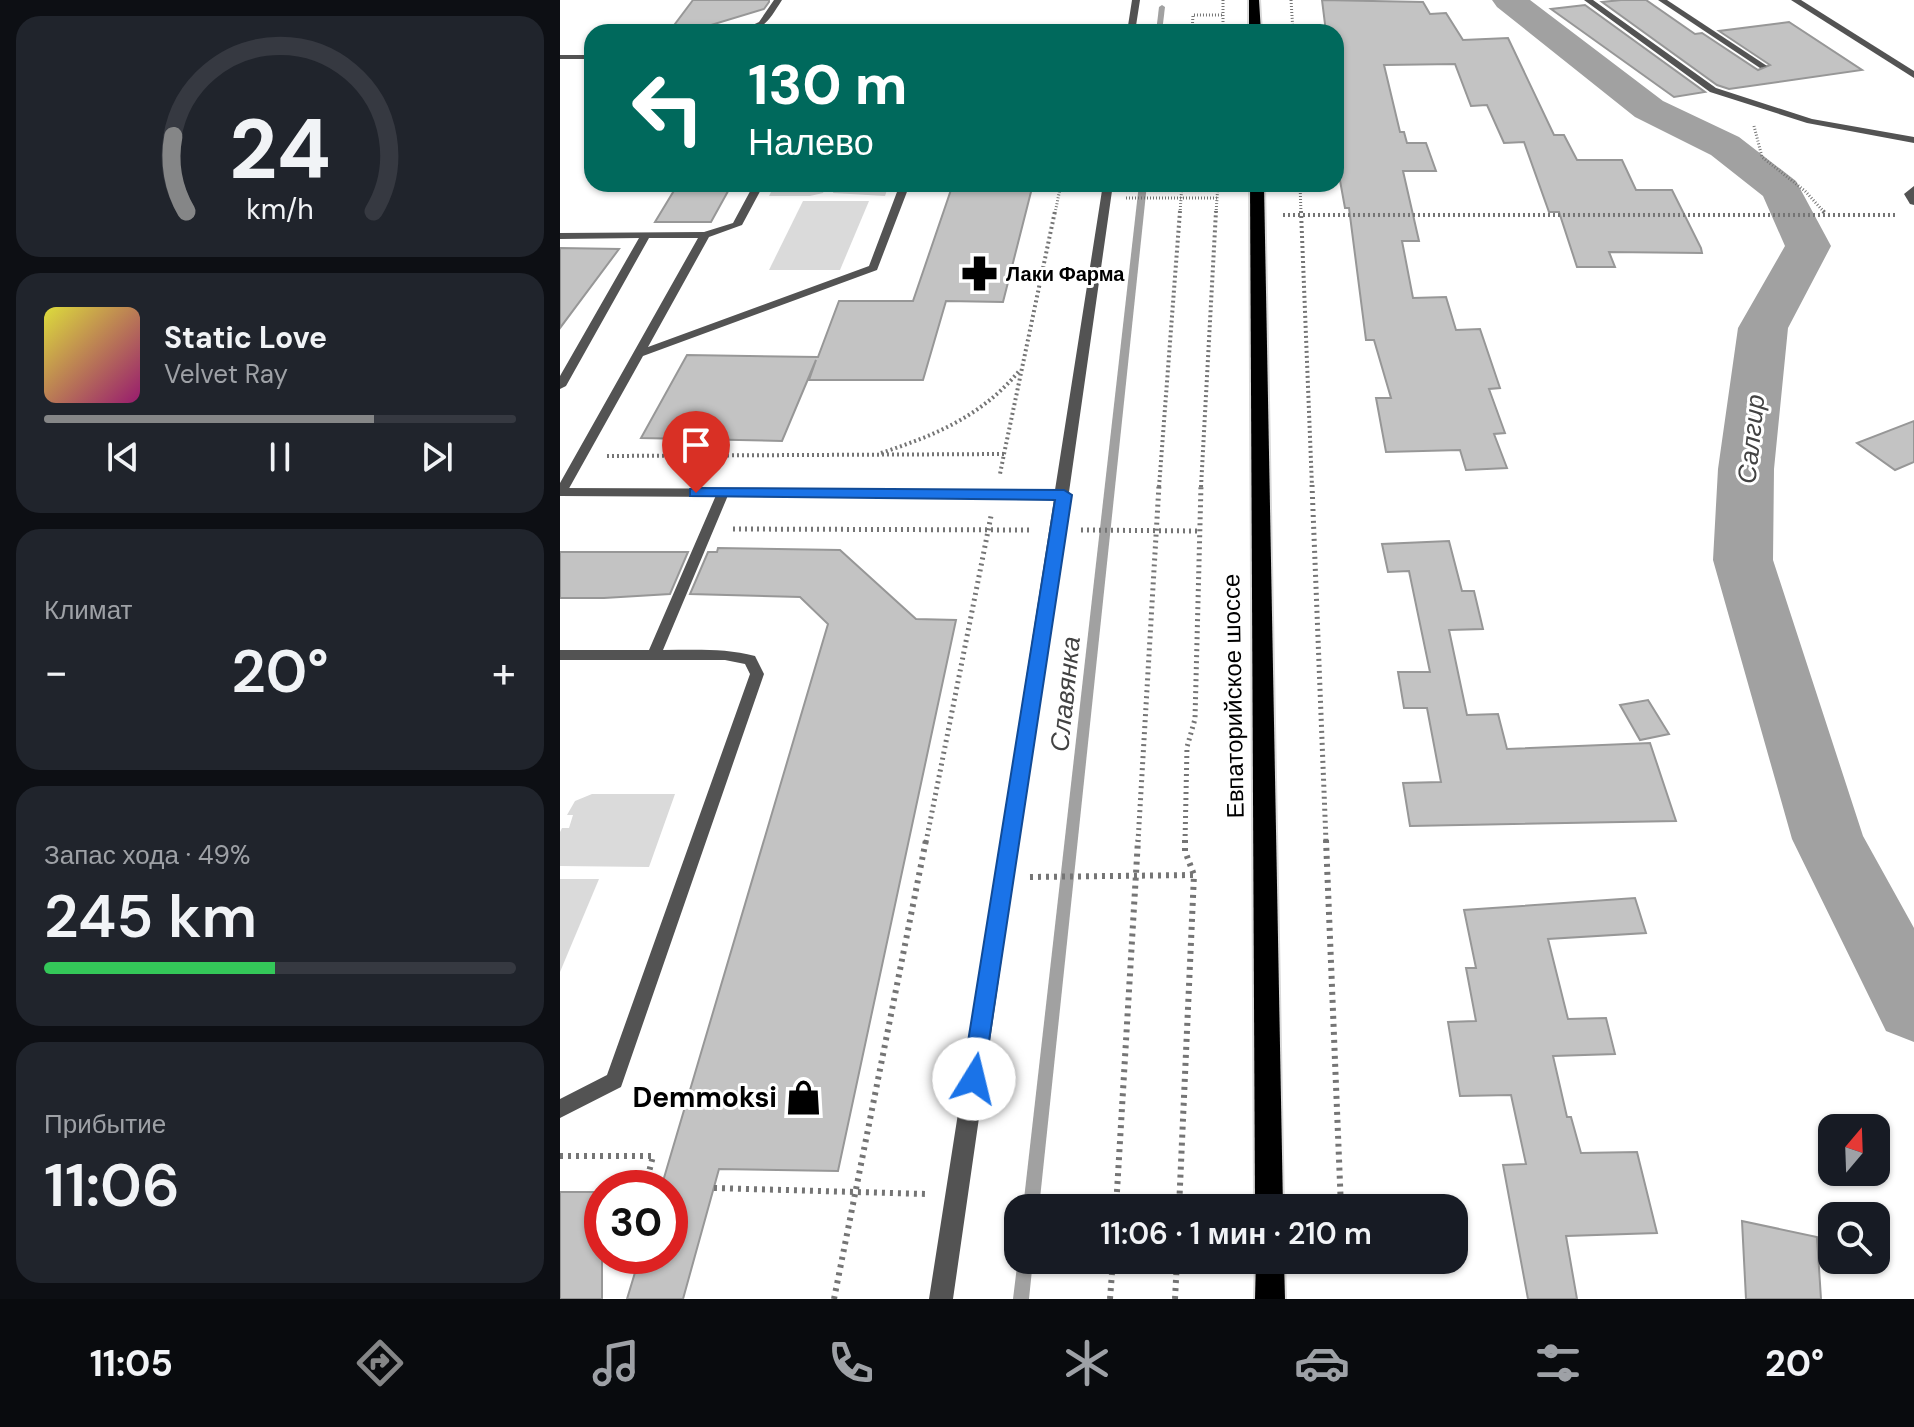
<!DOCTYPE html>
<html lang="ru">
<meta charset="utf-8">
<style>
:root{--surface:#171b24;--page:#20242c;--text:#f1f3f6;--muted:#9ea1a6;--line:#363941;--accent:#858687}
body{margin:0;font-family:"DM Sans",sans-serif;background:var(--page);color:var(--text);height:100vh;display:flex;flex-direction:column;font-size:30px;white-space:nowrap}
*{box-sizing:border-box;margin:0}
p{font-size:26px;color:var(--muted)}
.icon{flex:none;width:44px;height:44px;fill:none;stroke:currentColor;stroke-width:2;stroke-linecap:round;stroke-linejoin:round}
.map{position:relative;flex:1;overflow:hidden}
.sheet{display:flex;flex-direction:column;gap:16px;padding:16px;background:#0d0f14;width:560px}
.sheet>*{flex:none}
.hud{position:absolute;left:24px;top:24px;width:760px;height:168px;border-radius:24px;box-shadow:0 2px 6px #0004;background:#00695c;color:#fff;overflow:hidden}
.needle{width:52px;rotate:19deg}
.controls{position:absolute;left:1258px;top:1114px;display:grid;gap:16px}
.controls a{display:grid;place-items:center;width:72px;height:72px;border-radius:16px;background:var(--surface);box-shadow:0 2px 6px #0004;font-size:40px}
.speed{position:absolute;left:24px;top:1170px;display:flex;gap:16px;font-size:40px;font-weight:700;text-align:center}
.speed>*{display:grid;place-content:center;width:104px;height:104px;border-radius:50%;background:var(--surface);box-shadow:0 2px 6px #0004;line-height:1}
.speed .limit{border:12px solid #d22;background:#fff;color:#111}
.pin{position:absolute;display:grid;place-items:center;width:68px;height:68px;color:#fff;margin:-82px -34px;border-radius:50% 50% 50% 0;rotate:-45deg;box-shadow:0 0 8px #0007}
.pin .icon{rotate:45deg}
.me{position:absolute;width:88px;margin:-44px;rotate:9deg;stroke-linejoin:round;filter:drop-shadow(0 0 6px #0008)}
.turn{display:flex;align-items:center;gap:28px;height:168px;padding:0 32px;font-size:36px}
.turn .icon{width:104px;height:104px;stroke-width:2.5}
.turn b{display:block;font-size:56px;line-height:68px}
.big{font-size:60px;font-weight:600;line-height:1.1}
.sheet .widget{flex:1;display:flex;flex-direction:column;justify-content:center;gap:12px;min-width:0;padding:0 28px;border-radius:24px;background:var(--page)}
.sheet .dial{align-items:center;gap:0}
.dial svg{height:208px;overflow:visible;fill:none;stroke:var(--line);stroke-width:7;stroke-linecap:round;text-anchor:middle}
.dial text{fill:var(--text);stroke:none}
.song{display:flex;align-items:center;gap:24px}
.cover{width:96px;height:96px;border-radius:12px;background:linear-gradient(135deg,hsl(60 70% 55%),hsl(320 70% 35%))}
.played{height:8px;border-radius:4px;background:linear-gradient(90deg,var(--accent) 70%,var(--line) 70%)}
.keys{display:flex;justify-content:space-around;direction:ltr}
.heat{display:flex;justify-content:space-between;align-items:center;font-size:44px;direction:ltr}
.charge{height:12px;border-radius:6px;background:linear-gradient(90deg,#34c759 49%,var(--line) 0)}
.trip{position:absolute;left:444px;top:1194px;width:464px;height:80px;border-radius:24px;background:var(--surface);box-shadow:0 2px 6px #0004;font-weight:600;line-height:80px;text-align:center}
.tabs{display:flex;height:128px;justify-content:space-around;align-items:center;background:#090b0e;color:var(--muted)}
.tabs .icon{width:56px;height:56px}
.tabs .active{color:var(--accent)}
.tabs b{font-size:36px;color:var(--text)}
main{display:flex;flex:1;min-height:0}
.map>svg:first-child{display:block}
</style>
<main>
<section class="sheet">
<div class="widget dial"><svg viewBox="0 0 100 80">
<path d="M14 69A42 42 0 1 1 86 69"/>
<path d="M14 69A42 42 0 0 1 9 40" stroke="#858687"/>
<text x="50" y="56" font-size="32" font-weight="700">24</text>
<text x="50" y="72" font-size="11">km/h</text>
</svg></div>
<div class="widget">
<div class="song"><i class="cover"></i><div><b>Static Love</b><p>Velvet Ray</p></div></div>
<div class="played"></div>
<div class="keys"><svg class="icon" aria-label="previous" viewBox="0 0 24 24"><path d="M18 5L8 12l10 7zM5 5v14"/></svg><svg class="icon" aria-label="pause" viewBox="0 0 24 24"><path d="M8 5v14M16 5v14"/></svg><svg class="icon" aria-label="next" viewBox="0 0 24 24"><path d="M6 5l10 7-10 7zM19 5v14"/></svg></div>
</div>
<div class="widget"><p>Климат</p>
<div class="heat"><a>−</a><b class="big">20°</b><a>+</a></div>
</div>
<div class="widget"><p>Запас хода · 49%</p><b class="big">245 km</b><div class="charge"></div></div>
<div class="widget"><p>Прибытие</p><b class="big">11:06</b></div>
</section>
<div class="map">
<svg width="1354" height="1299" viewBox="0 0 1354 1299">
<rect width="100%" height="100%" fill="#fff"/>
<!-- green -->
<g fill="#dadada">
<polygon points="215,184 267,184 263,193 250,196 209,196"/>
<polygon points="276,184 329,184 325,196 273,193"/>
<polygon points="243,201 309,201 280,270 209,270"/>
<polygon points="32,794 115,794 89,867 0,866 0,832 2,828 9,828 13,815 7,815 15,801"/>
<polygon points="0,879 39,879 0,972"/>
</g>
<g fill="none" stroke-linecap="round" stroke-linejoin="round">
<!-- stream -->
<g fill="#a1a1a1" fill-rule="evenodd">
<polygon points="602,5 605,7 602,32 596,32 599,7"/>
<polygon points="579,184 587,184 479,1208 463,1208"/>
<polygon points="458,1258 458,1260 473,1260 469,1299 453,1299"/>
</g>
<!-- river -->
<polygon fill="#a1a1a1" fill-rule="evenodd" points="932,0 970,0 1103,101 1179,137 1236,181 1271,246 1228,328 1214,469 1213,560 1303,836 1354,928 1354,1042 1326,1031 1232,839 1153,560 1158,469 1178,328 1225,246 1203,196 1151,155 1075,117 937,7"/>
</g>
<!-- building -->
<g fill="#c3c3c3" stroke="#979797" stroke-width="2">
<polygon points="133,0 209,0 209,2 204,9 128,32 109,32"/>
<polygon points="762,0 863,2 870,14 886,13 903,40 948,38 994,135 1004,135 1017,160 1062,160 1076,190 1112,190 1141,248 1142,253 1049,252 1055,267 1017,267 999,212 989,212 964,142 944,143 927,105 911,106 895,64 824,65 840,132 844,132 847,143 866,143 876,171 843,171 859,241 842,241 853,298 886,297 896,330 920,329 940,388 929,389 945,433 934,434 947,468 906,470 900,450 826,452 816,398 831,398 814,340 806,340 789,208 785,208 779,175 776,175 776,32 766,32"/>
<polygon points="1061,0 1086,0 1135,34 1142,33 1198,70 1210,65 1159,31 1229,22 1302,70 1169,89 1157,85 1042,2"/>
<polygon points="1025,5 1145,92 1114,97 991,9"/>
<polygon points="118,184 172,184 151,222 95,222"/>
<polygon points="393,184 473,184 443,302 386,301 363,380 249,380 256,360 222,441 81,438 127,355 258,357 279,301 353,301"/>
<polygon points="0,248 59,249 0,328"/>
<polygon points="1354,421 1354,462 1335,470 1297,443"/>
<polygon points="889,541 902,591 914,591 923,629 889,630 907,715 938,714 947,749 1090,743 1116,821 850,826 843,783 881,782 867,708 844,708 838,672 870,672 849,571 828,572 822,544"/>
<polygon points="158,548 280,550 356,619 396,620 278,1171 159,1169 123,1299 67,1299 80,1256 110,1256 110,1188 101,1188 268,624 240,597 130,594 148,552 157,552"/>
<polygon points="0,552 128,552 110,594 44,598 0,598"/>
<polygon points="1088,700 1109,734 1080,740 1060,705"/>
<polygon points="1075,898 1086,933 988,939 1008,1019 1046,1018 1055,1054 993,1056 1007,1117 1011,1117 1021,1153 1077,1152 1097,1233 1006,1236 1017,1299 968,1299 943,1165 966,1164 951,1095 900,1096 888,1022 916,1021 906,968 916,968 904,910"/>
<rect x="0" y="1192" width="42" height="107"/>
<polygon points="1182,1221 1257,1237 1261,1299 1186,1299"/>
</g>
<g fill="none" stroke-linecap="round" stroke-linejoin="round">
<defs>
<g id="primary">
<polygon points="689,0 699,0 701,32 689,32"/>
<polygon points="690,184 704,184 723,1208 695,1208"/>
<polygon points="696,1260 724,1260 725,1299 695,1299"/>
</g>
</defs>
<!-- primary casing -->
<use href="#primary" stroke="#dbdbdb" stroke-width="4"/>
<!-- path-far3 -->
<g stroke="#757575" stroke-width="3" stroke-dasharray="1 2" stroke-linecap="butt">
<polyline points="663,0 663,32"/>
<polyline points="731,0 733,32"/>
<polyline points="632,32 633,15 663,15"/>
<polyline points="1194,126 1202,157 1245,191 1265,213"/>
<polyline points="740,184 741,213"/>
<polyline points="566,198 657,198"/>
<polyline points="495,213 501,184"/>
<polyline points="620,213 622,184"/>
<polyline points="656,213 658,184"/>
</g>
<!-- path-far2 -->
<g stroke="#757575" stroke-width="4" stroke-dasharray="2 3" stroke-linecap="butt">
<polyline points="741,211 752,487"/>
<polyline points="1263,211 1266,214"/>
<polyline points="723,215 1337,215"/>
<path d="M321,453C376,435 422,416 460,370"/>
<polyline points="444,454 495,211"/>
<polyline points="47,456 444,454 440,474"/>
<polyline points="599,487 620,211"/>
<polyline points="641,487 656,211"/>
</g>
<!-- path-far1 -->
<g stroke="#757575" stroke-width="5" stroke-dasharray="2 4" stroke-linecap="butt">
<polyline points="752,485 766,842"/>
<polyline points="173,529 471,530"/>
<polyline points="521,530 638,531"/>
<polyline points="366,842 431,516"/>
<polyline points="578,842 599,485"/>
<polyline points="625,842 627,747 635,719 641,485"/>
</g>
<!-- path -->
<g stroke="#757575" stroke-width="6" stroke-dasharray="3 5" stroke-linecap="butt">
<polyline points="625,840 625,851 634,875"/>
<polyline points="766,840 781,1208"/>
<polyline points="470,877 634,875 619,1208"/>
<polyline points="0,1156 93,1156 85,1188"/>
<polyline points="154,1188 367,1194"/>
<polyline points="556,1208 578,840"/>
<polyline points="274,1299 366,840"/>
<polyline points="550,1299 553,1260"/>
<polyline points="615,1299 617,1260"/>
</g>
<!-- lane -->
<g fill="#535353" fill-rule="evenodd">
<path d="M214,0H222C209,20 204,32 178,32L199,22Z"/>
<polygon points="1024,0 1033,0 1156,88 1252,119 1354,137 1354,143 1247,123 1150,92"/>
<polygon points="1098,0 1107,0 1207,66 1200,68"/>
<rect x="0" y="55" width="32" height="4"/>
<polygon points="194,184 204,184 182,225 149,237 88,347 309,266 340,184 350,184 317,270 83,356 7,492 0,496 0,483 138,238 89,238 6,386 0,389 0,376 79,238 0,239 0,233 144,232 173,223"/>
<path d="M163,489L169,493L103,650C134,650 165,648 195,656L204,674L61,1087L0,1118V1099L47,1075L190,674L185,664L165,660H0V650H89L157,493Z"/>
</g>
<!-- street -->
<g fill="#535353" fill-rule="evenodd">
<polygon points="572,0 580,0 575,32 567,32"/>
<polygon points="1231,0 1241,0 1354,71 1354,78"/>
<polygon points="543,184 553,184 509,492 511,495 508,498 393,1299 369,1299 494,499 0,496 0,488 495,490"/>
<polygon points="1354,186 1354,205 1350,204 1344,194"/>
</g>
<!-- primary -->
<use href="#primary" fill="#000" fill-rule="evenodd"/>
</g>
<!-- route -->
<polygon fill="#1a73e8" stroke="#114b97" stroke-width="2" points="136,488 504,490 512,495 422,1087 414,1090 405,1087 402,1079 495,500 130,496 130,489"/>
<!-- icons -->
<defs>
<symbol id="pharmacy-bare" viewBox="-9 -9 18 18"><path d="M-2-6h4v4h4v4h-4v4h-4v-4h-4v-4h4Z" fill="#000" stroke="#fff" stroke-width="2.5" paint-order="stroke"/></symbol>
<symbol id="shop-bare" viewBox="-9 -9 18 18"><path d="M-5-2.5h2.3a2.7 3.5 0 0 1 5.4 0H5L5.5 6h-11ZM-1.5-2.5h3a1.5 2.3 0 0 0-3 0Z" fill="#000" stroke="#fff" stroke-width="2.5" paint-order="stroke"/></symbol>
</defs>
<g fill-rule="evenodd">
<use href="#pharmacy-bare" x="394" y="248" width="51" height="51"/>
<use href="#shop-bare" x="218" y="1072" width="51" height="51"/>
</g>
<g text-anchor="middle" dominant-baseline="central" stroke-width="6" stroke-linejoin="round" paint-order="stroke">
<!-- far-poi labels -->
<g font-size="20" font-weight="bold" fill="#000" stroke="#fff" text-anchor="start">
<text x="446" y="274">Лаки Фарма</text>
</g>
<!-- street labels -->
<g font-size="24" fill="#000" stroke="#fff">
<text transform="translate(673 696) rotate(-91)">Евпаторийское шоссе</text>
</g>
<!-- water labels -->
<g font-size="26" font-style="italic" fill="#424242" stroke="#fff">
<text transform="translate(1191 439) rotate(-84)">Салгир</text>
<text transform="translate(505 694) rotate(-84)">Славянка</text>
</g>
<!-- near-poi labels -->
<g font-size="28" font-weight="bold" fill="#000" stroke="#fff" text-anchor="end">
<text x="217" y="1097">Demmoksi</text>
</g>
</g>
</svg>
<div class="controls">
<a><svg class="needle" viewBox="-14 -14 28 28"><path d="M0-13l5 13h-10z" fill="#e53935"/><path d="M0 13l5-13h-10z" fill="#9ea1a6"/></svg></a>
<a><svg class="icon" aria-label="search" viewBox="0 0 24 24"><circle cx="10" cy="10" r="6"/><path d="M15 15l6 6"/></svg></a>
</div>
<div class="speed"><div class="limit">30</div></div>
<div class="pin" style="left:136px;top:493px;background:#d93025"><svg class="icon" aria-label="arrive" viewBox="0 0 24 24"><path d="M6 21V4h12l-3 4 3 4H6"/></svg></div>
<svg class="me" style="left:414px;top:1079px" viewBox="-20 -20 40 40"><circle r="19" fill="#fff"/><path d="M0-13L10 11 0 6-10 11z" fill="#1a73e8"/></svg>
<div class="trip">11:06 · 1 мин · 210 m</div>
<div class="hud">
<div class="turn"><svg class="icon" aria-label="left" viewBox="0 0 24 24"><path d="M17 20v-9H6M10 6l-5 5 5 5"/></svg><div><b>130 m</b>Налево</div></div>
</div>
</div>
</main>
<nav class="tabs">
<b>11:05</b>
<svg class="icon active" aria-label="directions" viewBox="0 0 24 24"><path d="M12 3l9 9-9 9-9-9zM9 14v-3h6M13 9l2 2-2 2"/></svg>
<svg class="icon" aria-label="music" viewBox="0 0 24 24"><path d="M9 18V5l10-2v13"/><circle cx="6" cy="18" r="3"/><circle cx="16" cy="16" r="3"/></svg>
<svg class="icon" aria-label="phone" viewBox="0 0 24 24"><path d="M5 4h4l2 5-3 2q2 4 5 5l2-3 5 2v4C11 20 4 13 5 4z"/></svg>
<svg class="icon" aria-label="climate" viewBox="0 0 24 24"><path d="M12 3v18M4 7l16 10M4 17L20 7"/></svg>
<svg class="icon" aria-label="car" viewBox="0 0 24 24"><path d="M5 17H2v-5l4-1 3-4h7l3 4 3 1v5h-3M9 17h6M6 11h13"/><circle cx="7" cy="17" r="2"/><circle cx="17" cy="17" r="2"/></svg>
<svg class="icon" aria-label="filters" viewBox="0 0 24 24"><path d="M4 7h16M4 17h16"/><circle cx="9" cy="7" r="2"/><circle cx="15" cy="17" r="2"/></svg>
<b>20°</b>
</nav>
